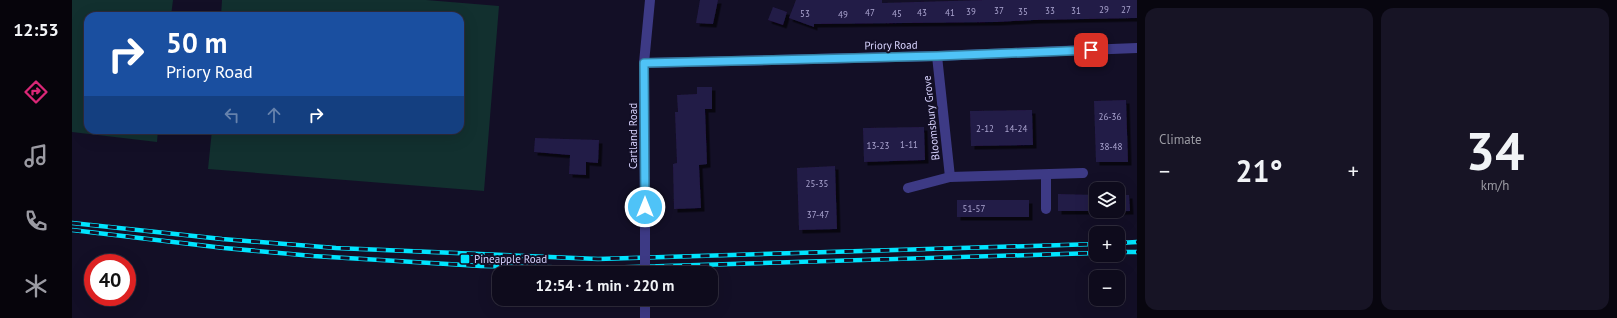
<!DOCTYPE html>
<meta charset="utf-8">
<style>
:root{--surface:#0e0b1c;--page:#171425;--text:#f1f3f6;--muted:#9b9ba3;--line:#2e2b3b;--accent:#db2777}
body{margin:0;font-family:"PT Sans",sans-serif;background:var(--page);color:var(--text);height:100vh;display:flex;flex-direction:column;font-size:15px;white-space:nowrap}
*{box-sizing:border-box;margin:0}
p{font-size:13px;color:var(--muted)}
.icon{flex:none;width:22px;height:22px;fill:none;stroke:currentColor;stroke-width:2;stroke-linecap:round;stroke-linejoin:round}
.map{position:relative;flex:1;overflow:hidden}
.drawer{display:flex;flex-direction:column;gap:8px;padding:8px;background:#08060f;width:480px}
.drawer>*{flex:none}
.hud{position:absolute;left:12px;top:12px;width:380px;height:122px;border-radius:12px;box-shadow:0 4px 16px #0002,0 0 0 1px var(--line);background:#1a4fa0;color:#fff;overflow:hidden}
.fabs{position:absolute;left:1017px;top:182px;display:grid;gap:8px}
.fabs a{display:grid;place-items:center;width:36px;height:36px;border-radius:8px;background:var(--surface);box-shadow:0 4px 16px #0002,0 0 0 1px var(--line);font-size:20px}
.speed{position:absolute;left:12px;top:254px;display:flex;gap:8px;font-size:20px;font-weight:700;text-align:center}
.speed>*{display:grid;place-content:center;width:52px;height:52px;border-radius:50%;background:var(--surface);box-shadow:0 4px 16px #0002,0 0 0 1px var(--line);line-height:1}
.speed .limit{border:6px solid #d22;background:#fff;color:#111}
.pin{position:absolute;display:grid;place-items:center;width:34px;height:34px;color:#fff;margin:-17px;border-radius:8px;box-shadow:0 2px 6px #0006}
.me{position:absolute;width:44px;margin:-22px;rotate:0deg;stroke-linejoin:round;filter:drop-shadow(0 0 3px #0008)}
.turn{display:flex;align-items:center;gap:14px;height:84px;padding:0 16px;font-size:18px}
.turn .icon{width:52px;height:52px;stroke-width:2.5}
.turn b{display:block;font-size:28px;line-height:34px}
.lanes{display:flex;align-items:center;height:38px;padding:0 16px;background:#0003;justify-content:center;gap:20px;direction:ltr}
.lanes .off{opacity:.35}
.big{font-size:30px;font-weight:700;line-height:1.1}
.drawer .widget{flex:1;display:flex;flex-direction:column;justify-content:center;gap:6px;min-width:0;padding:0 14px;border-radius:12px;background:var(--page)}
.drawer .dial{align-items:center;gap:0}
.dial b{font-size:52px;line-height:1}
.heat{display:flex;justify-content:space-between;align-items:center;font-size:22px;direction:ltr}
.drawer .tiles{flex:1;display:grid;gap:8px;grid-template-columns:repeat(2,1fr)}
.trip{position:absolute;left:420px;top:266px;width:226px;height:40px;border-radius:12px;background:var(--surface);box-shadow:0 4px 16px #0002,0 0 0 1px var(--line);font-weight:700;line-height:40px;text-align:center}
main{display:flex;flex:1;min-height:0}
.dock{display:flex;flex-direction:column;width:72px;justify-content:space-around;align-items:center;background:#06040b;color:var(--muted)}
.dock .icon{width:28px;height:28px}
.dock .selected{color:var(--accent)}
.dock b{font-size:18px;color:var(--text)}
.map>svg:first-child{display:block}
</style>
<main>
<nav class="dock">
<b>12:53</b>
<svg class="icon selected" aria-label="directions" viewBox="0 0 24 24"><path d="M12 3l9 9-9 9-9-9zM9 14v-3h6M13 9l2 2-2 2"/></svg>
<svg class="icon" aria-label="music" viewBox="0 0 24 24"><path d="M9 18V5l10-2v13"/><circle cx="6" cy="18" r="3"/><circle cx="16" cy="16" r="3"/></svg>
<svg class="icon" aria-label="phone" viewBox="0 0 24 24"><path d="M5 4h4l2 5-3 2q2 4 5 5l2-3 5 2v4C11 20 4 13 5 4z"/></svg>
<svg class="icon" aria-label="climate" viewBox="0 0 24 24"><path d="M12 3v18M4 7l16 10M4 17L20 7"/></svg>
</nav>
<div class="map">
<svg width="1065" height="318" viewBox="0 0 1065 318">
<defs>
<filter id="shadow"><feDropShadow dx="3.5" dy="3.5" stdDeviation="0" flood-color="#0009"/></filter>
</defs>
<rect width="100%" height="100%" fill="#130f26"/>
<!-- green -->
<g fill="#12302f">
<polygon points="0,0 101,0 99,16 16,16 16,130 86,130 85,142 0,132"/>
<polygon points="150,0 354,0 427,6 412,191 136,169 140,130 388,130 388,16 149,16"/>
</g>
<!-- building -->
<g fill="#241b47" filter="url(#shadow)">
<polygon points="628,0 646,0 641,24 624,23"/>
<polygon points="724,0 810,0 810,3 913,0 1065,0 1065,18 962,20 925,22 742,24 742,27 717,18"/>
<polygon points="701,7 715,12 711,25 696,20"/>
<polygon points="625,87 640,87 640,109 633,109 635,164 627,165 629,208 602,209 601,164 605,163 603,112 606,112 605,95 625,94"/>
<polygon points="1054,100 1056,162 1024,162 1022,101"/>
<polygon points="960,110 961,145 899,146 898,111"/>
<polygon points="852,127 853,160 792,162 791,128"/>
<polygon points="463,138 527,140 526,163 514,162 514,175 497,174 498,155 462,152"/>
<polygon points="763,166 765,229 727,230 725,168"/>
<polygon points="986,194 1024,195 1024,211 986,211"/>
<polygon points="1046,195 1057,195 1058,211 1025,212 1025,211 1046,211"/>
<rect x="885" y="200" width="72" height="17"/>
</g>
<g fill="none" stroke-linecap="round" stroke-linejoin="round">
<!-- minor -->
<g stroke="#3d3a85" stroke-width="10">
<polyline points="865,56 878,177"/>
<polyline points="572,63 865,56 1065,48"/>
<polyline points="974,175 974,209"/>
<polyline points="836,188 878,177 1011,173"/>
</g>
<!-- tertiary -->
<g stroke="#3d3a85" stroke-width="10">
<polyline points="573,223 572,63 578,0"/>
<polyline points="573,318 573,299"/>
</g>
<defs>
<g id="rail">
<polyline points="0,223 150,239 264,248 526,259 1024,244"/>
<polyline points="0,230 152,248 241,256 409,266 528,268 1024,253"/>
<polyline points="1046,243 1065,242"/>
<polyline points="1046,252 1065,252"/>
</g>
</defs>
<!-- rail casing -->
<use href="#rail" stroke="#00e5ff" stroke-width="4.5"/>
<!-- rail -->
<use href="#rail" stroke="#130f26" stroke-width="3" stroke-dasharray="9" stroke-linecap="butt"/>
<!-- tertiary-bridge -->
<polyline stroke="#3d3a85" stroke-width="10" points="573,273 573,223"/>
</g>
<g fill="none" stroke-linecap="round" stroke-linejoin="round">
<defs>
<polyline id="route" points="573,207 572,63 865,56 1019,50"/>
</defs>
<!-- route casing -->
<use href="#route" stroke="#337fa1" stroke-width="10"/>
<!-- route -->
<use href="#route" stroke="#4fc3f7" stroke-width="7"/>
</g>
<!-- markers -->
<rect fill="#00e5ff" stroke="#130f26" stroke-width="1.5" x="388" y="254" width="10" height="10" rx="2"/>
<g text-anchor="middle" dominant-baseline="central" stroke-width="4" stroke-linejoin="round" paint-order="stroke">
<!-- number labels -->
<g font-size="9" fill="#aca6d1">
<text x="1032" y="9">29</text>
<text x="1054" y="9">27</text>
<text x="927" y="10">37</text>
<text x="978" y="10">33</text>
<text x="1004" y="10">31</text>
<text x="899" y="11">39</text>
<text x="951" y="11">35</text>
<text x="798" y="12">47</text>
<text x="850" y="12">43</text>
<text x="878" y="12">41</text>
<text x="733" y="13">53</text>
<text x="825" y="13">45</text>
<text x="771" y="14">49</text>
<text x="1038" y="116">26-36</text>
<text x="913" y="128">2-12</text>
<text x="944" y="128">14-24</text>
<text x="837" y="144">1-11</text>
<text x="806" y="145">13-23</text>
<text x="1039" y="146">38-48</text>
<text x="745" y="183">25-35</text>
<text x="902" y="208">51-57</text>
<text x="746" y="214">37-47</text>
</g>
<!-- street labels -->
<g font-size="11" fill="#d9d4ff" stroke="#130f26">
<text transform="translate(819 45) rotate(-1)">Priory Road</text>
<text transform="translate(859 118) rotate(-96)">Bloomsbury Grove</text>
<text transform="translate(561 136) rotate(-90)">Cartland Road</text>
</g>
<!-- poi labels -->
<g font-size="11" fill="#d9d4ff" stroke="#130f26" text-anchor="start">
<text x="402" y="259">Pineapple Road</text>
</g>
</g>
</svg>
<div class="fabs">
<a><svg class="icon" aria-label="layers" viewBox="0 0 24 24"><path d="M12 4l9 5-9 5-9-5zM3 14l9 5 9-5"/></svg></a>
<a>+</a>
<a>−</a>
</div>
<div class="speed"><div class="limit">40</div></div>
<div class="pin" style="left:1019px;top:50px;background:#d93025"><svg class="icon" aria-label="arrive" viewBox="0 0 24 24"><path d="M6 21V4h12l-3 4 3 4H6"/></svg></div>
<svg class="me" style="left:573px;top:207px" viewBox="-20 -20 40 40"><circle r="17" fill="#4fc3f7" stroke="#fff" stroke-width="3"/><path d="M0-11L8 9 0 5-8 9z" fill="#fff"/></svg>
<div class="trip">12:54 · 1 min · 220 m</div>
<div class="hud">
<div class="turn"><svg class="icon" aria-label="right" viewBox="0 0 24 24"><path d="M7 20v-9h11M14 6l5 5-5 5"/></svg><div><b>50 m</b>Priory Road</div></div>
<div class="lanes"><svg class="icon off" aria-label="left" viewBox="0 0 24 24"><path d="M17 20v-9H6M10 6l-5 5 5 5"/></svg><svg class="icon off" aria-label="ahead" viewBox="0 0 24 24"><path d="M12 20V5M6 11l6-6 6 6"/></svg><svg class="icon" aria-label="right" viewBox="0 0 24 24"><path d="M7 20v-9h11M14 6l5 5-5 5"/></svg></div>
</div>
</div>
<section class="drawer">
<div class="tiles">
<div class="widget"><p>Climate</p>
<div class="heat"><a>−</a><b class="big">21°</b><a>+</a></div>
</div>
<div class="widget dial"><b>34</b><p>km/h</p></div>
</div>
</section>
</main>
